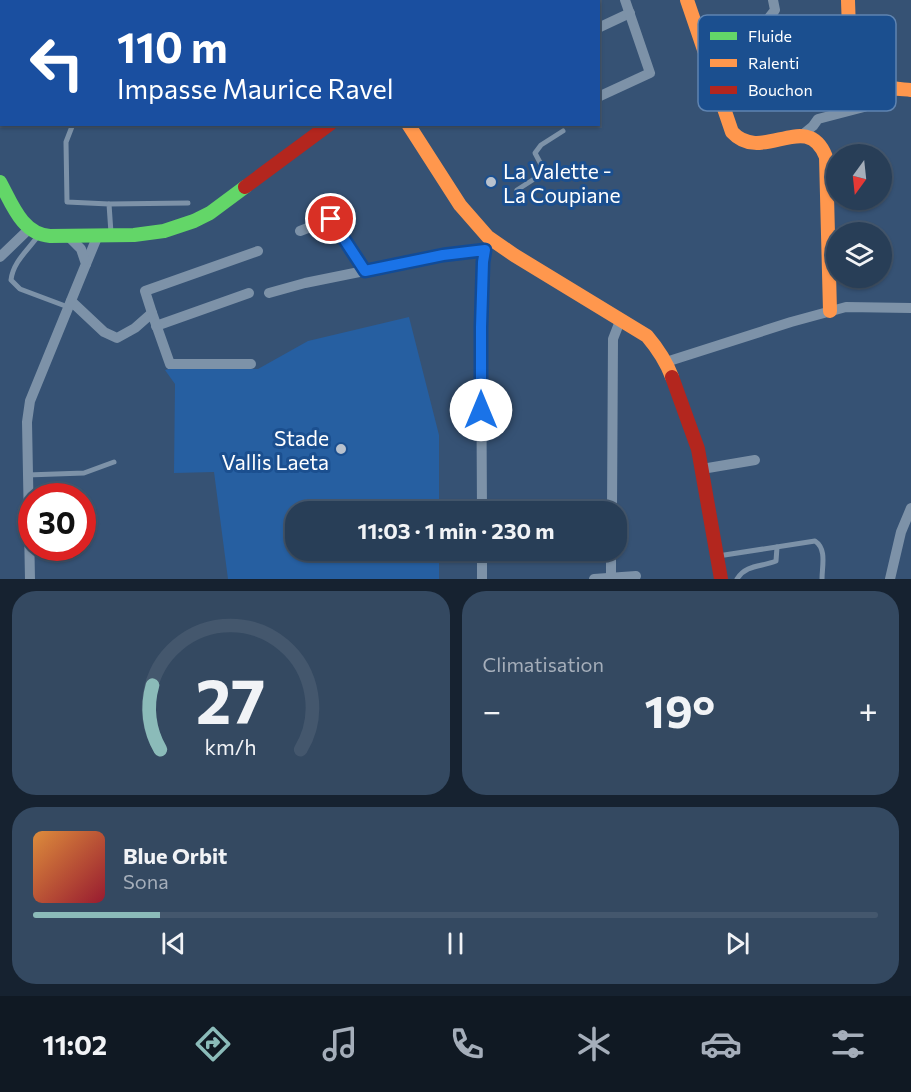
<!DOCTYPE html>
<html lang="fr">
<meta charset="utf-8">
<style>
:root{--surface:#283e57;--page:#344961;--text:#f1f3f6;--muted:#a5aeba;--line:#44576d;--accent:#8bbbb9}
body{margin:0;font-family:Commissioner,sans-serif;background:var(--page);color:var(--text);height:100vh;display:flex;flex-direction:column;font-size:22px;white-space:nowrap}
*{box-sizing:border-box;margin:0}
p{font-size:20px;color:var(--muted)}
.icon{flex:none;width:33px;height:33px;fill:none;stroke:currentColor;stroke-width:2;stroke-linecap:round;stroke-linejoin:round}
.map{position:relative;height:579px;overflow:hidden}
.details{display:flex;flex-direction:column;gap:12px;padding:12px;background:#162230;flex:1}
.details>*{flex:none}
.banner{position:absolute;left:0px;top:0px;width:600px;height:126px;box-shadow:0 2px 4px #0004,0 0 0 2px var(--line);background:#1a4fa0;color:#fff;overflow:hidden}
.needle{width:39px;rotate:195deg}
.tools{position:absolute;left:826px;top:144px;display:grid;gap:12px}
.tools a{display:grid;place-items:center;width:66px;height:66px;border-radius:50%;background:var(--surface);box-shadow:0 2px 4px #0004,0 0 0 2px var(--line);font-size:30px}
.speed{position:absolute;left:18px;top:483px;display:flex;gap:12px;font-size:30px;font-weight:700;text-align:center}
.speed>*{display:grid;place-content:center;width:78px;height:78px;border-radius:50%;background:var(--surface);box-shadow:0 2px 4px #0004,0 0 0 2px var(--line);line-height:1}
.speed .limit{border:9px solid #d22;background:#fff;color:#111}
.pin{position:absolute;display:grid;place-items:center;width:51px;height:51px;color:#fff;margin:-26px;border:3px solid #fff;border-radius:50%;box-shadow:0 2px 6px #0007}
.me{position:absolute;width:66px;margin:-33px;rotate:0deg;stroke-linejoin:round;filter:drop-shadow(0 0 4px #0008)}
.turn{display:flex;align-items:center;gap:21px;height:126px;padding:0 18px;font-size:27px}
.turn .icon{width:78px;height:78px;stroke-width:2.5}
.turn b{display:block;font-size:42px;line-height:51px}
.big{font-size:45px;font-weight:700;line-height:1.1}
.details .tile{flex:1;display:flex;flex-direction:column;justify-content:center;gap:9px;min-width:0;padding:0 21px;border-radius:24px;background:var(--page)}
.details .dial{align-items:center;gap:0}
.dial svg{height:156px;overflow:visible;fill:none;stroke:var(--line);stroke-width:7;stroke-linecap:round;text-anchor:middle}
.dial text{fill:var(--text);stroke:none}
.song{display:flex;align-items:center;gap:18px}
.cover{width:72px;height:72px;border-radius:9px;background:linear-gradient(135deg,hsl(30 70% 55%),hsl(350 70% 35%))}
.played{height:6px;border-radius:3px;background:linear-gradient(90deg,var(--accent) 15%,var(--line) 15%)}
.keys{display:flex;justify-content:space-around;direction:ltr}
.heat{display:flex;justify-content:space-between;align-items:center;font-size:33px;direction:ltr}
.details .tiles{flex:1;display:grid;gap:12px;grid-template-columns:1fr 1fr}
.tile:last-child{grid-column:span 2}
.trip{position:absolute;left:285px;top:501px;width:342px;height:60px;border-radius:24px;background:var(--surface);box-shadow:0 2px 4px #0004,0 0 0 2px var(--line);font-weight:700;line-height:60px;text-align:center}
.menu{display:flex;height:96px;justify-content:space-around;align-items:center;background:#101923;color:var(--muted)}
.menu .icon{width:42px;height:42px}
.menu .on{color:var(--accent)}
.menu b{font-size:27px;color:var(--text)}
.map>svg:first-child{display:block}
</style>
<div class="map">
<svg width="911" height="579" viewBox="0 0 911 579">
<rect width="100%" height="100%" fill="#365274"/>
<!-- pitch -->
<polygon fill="#265fa1" points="409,317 439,435 439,511 296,512 296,550 439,551 439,579 228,579 214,472 174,473 175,384 165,370 172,368 258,369 308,341"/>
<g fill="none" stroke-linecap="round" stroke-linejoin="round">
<!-- lane -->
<g stroke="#7d92a8" stroke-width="5">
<polyline points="175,2 175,0"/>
<polyline points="0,17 2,17"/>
<polyline points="0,48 2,48"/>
<polyline points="0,113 2,114"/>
<polyline points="73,124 66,142 67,202 109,204 111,233"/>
<polyline points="171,125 171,124"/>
<polyline points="517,190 545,172 535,153 541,145 563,131"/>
<polyline points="109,204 188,203"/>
<path d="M38,236C28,250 13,262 11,280L20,289L68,307"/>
<polyline points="27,475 84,473 114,462"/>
<path d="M718,556L815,541C827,549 822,566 822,579"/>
<path d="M737,579C746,564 762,567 776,561L777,547"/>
</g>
<!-- street -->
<g stroke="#7d92a8" stroke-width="10">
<polyline points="374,0 374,2"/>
<polyline points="516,0 517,2"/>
<polyline points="436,2 439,0"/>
<polyline points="598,28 630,13"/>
<polyline points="714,79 728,70 775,10 773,0"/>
<polyline points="598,97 650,73 625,0"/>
<polyline points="802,135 813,126 818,119 864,107 881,92 883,87"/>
<polyline points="300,231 331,219 365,271"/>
<polyline points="0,257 29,229"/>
<polyline points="86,264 98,235"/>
<polyline points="269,293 305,283 443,255 485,250"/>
<polyline points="71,301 104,332 117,338 135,328 152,313 170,364 251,364"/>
<polyline points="152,313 145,291 258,251"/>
<polyline points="156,326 249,293"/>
<polyline points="666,362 791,322 846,307 911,308"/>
<polyline points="702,469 755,460"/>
<polyline points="482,512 481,327 483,263 485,250 493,241"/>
<polyline points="612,512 613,339 620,321"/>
<polyline points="482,550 482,579"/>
<polyline points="30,579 27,422 30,401 86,264 81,249 67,235"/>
<polyline points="594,579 636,576"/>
<polyline points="611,579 611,550"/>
<polyline points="890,579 901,532 911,508"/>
</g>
<!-- fast -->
<g stroke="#63d668" stroke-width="14">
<polyline points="550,2 553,0"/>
<path d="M0,182C12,204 22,234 50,236L134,235L164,231L194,221L210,213L245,187"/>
</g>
<!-- slow -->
<g stroke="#ff974d" stroke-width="14">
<polyline points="340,0 340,2"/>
<path d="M687,0L732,132C762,165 807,108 826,157L830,311"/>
<path d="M848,0C849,32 848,72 883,86C892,89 902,89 911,90"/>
<path d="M408,124L460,205L488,237L514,255L647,336C658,349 666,361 672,377"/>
</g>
<!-- jam -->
<g stroke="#b3261e" stroke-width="14">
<polyline points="245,187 330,124"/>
<polyline points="672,377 698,449 721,579"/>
</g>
</g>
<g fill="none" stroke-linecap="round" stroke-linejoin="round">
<defs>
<polyline id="route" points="331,219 365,271 443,255 485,250 483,262 481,327 481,410"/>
</defs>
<!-- route casing -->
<use href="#route" stroke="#114b97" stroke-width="15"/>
<!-- route -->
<use href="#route" stroke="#1a73e8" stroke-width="10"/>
</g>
<!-- markers -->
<g fill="#b9c2ce" stroke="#1b4f8f" stroke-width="2">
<circle cx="491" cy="182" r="6"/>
<circle cx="341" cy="449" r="6"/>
</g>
<g text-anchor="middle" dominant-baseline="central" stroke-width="6" stroke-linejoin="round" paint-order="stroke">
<!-- poi labels -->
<g font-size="21" fill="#fff" stroke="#1b4f8f" text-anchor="start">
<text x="503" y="170">La Valette -<tspan x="503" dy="24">La Coupiane</tspan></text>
<text x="329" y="437" text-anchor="end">Stade<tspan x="329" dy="24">Vallis Laeta</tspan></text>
</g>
</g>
<!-- legend -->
<rect x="698" y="15" width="198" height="96" rx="9" fill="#1b4f8f" stroke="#5f84b1" stroke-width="1.5"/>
<rect x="710" y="32" width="27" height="8" fill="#63d668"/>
<rect x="710" y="59" width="27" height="8" fill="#ff974d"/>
<rect x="710" y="86" width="27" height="8" fill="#b3261e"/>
<g font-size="16" fill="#fff">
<text x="748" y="42">Fluide</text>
<text x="748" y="69">Ralenti</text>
<text x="748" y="96">Bouchon</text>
</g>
</svg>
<div class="tools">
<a><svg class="needle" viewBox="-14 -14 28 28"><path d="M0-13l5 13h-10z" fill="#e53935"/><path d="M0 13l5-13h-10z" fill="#a5aeba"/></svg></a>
<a><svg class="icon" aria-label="layers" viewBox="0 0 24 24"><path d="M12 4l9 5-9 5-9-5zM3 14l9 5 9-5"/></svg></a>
</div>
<div class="speed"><div class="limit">30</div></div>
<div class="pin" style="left:331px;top:219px;background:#d93025"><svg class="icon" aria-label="arrive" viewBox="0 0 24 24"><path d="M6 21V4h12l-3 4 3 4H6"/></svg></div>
<svg class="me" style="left:481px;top:410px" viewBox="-20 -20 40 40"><circle r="19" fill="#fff"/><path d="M0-13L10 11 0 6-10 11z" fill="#1a73e8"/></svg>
<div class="trip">11:03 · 1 min · 230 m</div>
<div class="banner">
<div class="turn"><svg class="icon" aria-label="left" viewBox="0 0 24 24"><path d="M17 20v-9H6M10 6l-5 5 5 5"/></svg><div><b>110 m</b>Impasse Maurice Ravel</div></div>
</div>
</div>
<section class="details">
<div class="tiles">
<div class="tile dial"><svg viewBox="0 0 100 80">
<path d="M14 69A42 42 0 1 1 86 69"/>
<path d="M14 69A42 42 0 0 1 10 36" stroke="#8bbbb9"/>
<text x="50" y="56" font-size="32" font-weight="700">27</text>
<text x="50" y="72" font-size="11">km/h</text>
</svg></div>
<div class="tile"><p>Climatisation</p>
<div class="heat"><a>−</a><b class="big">19°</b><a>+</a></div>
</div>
<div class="tile">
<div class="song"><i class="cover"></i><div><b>Blue Orbit</b><p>Sona</p></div></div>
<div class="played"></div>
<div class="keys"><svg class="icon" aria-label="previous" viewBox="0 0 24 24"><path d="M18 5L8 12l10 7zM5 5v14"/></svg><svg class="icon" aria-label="pause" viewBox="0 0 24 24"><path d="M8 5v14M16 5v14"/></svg><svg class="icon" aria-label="next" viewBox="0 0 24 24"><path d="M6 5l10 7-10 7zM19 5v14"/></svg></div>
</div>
</div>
</section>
<nav class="menu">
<b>11:02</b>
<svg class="icon on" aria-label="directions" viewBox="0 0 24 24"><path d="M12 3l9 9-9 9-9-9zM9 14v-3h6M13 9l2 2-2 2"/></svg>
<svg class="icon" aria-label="music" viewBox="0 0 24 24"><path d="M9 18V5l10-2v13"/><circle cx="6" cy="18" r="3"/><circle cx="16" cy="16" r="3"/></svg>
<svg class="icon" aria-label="phone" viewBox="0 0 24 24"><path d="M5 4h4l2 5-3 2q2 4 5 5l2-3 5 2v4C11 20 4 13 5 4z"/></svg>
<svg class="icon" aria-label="climate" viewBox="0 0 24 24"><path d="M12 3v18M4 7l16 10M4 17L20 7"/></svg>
<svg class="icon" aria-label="car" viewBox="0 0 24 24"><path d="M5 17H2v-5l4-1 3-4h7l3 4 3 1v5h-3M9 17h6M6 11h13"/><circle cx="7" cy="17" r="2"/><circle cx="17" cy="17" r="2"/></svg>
<svg class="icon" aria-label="filters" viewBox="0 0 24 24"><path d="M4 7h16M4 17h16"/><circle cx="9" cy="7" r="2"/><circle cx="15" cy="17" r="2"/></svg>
</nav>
